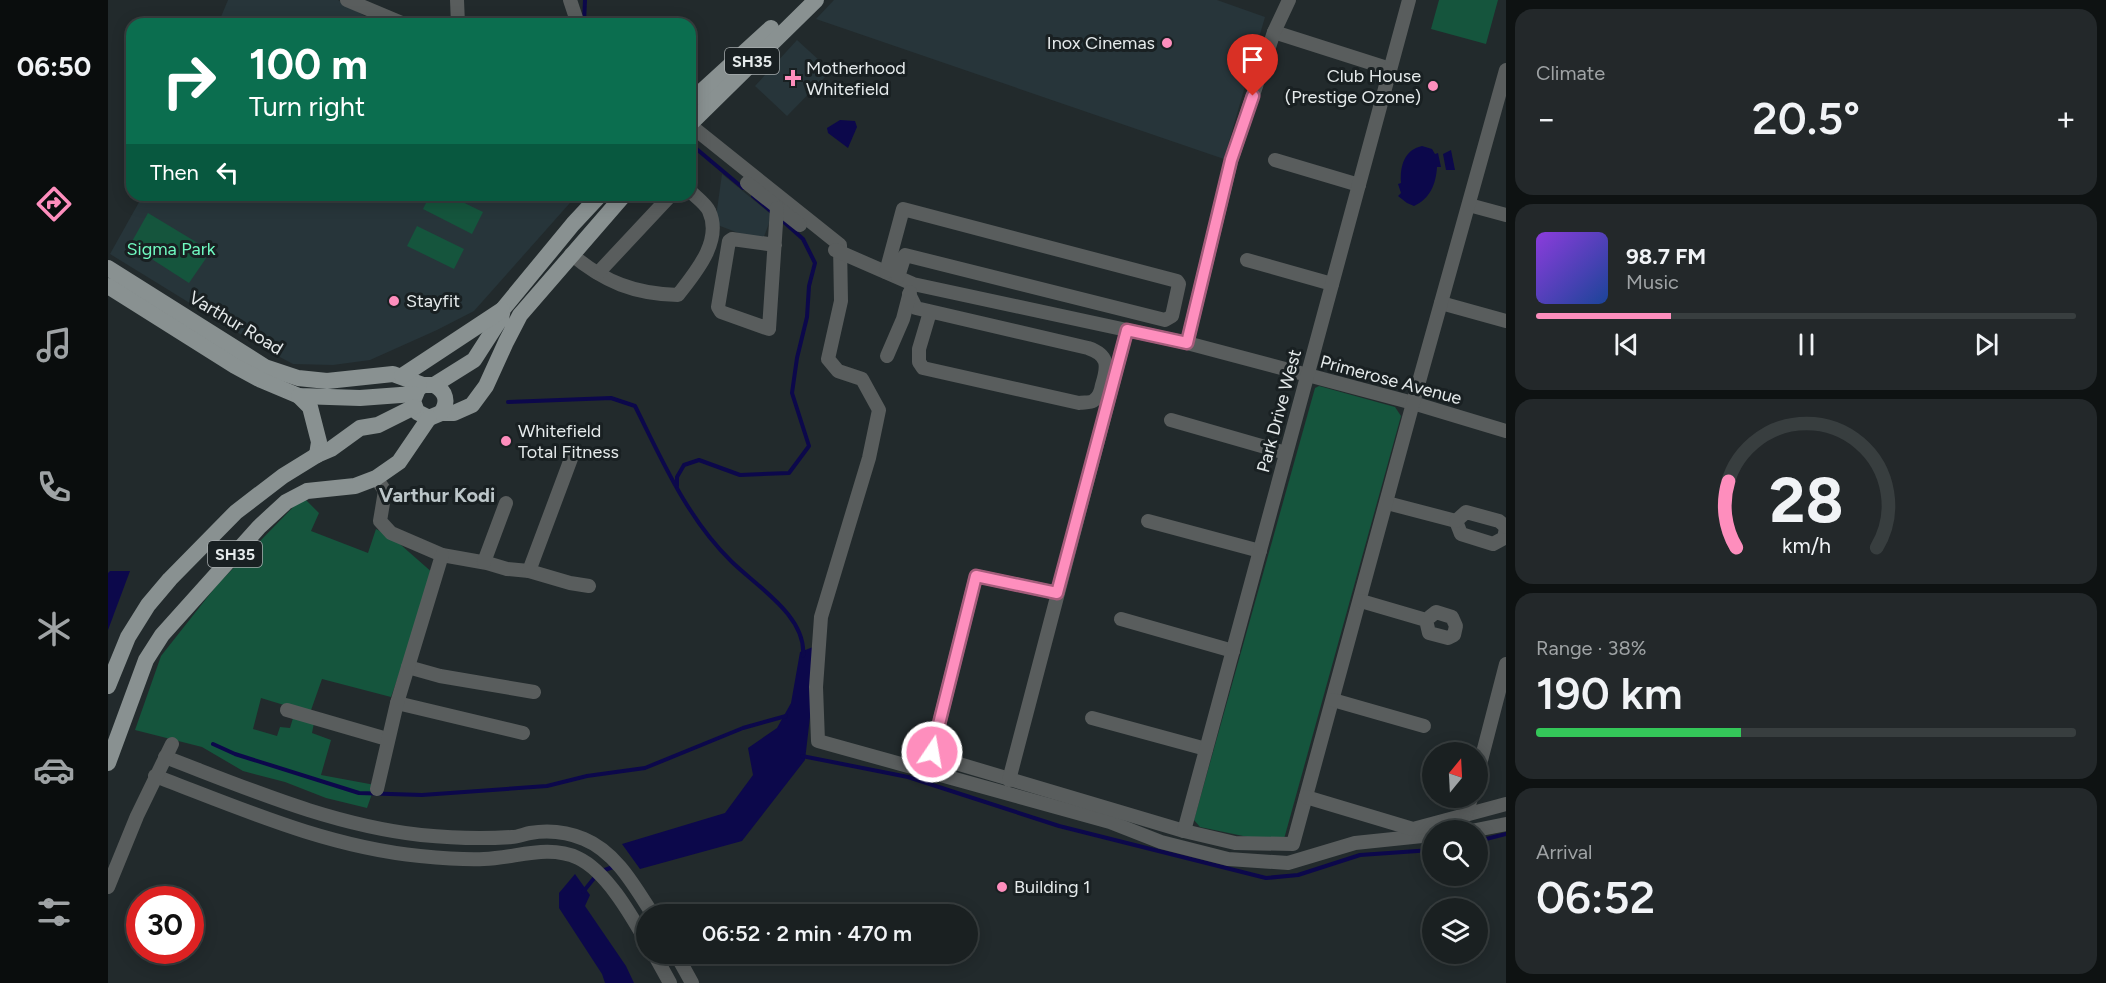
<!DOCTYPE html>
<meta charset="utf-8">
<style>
:root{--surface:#1a2021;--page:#23282a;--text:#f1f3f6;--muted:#9fa3a5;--line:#383e3f;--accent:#fe8ebd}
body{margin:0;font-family:Figtree,sans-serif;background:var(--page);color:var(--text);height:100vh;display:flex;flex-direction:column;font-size:22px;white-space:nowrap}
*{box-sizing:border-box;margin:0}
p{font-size:20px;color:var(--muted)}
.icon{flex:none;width:33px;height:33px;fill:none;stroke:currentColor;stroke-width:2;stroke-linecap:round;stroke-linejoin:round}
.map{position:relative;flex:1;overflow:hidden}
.side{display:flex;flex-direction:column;gap:9px;padding:9px;background:#0e1212;width:600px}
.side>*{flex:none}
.guide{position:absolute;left:18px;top:18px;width:570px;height:183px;border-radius:18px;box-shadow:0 3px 15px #0003,0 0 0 2px var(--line);background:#0b6e4f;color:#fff;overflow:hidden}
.needle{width:39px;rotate:18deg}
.controls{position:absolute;left:1314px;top:742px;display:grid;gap:12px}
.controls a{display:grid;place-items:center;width:66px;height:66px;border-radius:50%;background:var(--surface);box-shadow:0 3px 15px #0003,0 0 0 2px var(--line);font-size:30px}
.speed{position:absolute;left:18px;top:886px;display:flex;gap:12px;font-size:30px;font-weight:700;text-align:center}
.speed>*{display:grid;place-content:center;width:78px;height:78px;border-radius:50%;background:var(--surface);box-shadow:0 3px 15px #0003,0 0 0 2px var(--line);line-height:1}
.speed .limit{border:9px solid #d22;background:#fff;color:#111}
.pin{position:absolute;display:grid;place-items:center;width:51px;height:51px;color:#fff;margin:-62px -26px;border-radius:50% 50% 50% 0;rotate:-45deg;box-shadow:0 0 6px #0007}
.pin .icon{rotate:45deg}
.me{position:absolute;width:66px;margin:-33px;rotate:12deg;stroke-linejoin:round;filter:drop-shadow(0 0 4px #0008)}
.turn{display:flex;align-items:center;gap:21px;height:126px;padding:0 24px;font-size:27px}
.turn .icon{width:78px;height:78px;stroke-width:2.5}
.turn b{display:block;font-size:42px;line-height:51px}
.then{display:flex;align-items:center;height:57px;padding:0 24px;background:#0003;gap:12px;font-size:22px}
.big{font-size:45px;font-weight:600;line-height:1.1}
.side .tile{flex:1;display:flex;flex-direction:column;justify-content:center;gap:9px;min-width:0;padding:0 21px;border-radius:18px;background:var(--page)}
.side .dial{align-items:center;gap:0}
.dial svg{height:156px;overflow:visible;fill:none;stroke:var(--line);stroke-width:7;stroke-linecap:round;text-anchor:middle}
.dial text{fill:var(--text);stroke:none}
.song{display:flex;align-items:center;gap:18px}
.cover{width:72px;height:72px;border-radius:9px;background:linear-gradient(135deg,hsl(270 70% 55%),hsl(220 70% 35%))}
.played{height:6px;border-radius:3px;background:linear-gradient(90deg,var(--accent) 25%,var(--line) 25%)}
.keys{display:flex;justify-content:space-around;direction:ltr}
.heat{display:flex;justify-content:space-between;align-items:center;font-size:33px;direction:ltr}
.charge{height:9px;border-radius:4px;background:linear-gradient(90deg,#34c759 38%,var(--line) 0)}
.trip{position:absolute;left:528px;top:904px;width:342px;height:60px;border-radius:30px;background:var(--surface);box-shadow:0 3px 15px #0003,0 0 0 2px var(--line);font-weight:600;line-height:60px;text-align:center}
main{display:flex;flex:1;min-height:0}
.tabs{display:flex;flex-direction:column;width:108px;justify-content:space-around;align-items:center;background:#0a0d0d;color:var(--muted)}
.tabs .icon{width:42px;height:42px}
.tabs .current{color:var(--accent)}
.tabs b{font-size:27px;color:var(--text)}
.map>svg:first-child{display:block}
</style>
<main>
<nav class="tabs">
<b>06:50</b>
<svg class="icon current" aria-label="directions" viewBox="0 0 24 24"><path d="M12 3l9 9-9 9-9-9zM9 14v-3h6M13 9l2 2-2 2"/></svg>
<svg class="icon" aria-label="music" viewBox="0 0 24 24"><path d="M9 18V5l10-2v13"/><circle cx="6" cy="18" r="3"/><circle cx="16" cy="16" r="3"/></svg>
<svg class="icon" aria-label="phone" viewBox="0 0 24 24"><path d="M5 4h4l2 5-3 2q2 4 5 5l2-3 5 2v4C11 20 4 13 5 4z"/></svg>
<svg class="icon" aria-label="climate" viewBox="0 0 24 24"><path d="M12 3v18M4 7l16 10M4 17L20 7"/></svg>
<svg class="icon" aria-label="car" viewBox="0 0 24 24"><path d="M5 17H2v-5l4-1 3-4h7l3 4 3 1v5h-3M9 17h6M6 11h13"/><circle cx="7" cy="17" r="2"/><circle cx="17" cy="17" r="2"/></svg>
<svg class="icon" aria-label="filters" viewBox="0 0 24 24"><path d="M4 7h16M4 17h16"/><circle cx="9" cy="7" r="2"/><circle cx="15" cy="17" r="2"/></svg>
</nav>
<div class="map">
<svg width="1398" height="983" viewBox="0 0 1398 983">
<rect width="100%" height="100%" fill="#222a2c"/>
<!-- built -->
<g fill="#27353a">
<polygon points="120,0 230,0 270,24 110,24"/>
<polygon points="726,0 1109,0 1157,17 1116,159 708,19"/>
<polygon points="689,40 723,71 679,116 647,86"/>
<polygon points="614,174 664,215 654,242 607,224"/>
<polygon points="35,195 469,195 366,311 329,330 262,360 225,365 185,364 155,348 2,254"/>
</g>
<!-- green -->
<g fill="#15553d">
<polygon points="1331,0 1390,0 1378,44 1323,29"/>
<polygon points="322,195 340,195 375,212 364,234 315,209"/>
<polygon points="40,213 103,251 81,283 22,245"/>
<polygon points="309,226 356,249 346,269 299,246"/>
<polygon points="1211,386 1287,407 1293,416 1176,839 1169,843 1092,827 1086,820 1207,388"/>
<polygon points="195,497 211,513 203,531 260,553 268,529 285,538 326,574 283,697 214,679 202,713 153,698 145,729 169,736 172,727 182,728 185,718 206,723 204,733 223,740 213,775 267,785 259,808 218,798 177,782 135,771 94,747 27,730 53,656 109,585"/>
</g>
<!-- water -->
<g fill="#0c084b">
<polygon points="732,120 747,121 749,127 740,148 720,133 719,128"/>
<path d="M1314,146L1324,149L1327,154L1330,153L1333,167H1329C1328,184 1322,199 1306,206L1299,203L1290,196L1293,193L1290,184L1293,183C1292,166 1296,150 1314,146Z"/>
<polygon points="1343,150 1347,170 1338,170 1335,154"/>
<polygon points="2,571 22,571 0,630 0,573"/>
<polygon points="705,647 702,717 697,760 634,841 532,869 514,844 617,813 645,775 640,748 669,728 683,703 692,652"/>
<polygon points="467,874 482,895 477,906 518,966 526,983 497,983 494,974 451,908 451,893"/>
</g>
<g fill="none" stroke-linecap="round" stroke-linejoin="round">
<!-- stream -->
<g stroke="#0c084b" stroke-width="4">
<polyline points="476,23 477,0"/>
<polyline points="585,146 635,188"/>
<polyline points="645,196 665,213"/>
<path d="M400,402L503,398L527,406C554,460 579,518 623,561C648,586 699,616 695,656"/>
<polyline points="569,486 569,477 576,465 591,460 632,475 681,473 701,446 684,393 689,358 699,317 701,286 707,263 695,239 676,222"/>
<polyline points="105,744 127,754 251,793 314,795 439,786 479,776 537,768 635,728 678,716"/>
<polyline points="694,756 800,777 951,826 1158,878 1190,875 1252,855 1324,850"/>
<polyline points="1370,841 1398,834"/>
<polyline points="475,892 491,872 508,866"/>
</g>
<!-- minor -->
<g stroke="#595d5d" stroke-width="14">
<polyline points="239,0 296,24"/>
<polyline points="349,0 350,24"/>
<polyline points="462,0 470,24"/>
<polyline points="1166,32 1282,69"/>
<polyline points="582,125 732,245 733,301 720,359 730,371 754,379 771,410 761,458 713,617 708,687 710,741 1002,822 1053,842 1120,859 1180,863 1247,843 1324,835"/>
<polyline points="1167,160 1251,185"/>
<polyline points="639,183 692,225"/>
<polyline points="1361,205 1398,215"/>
<polyline points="667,245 624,239 621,241 610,307 613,312 661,329 669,208"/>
<polyline points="727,250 805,284 1079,343 1305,403 1398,431"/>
<path d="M463,254C496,282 527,294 570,295C587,273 615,241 601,211C598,204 588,197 582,191"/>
<polyline points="1139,260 1224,284"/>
<polyline points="778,272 795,209 1069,281 1071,284 1064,316 1057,320 797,255 790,277"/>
<polyline points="490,273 563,195"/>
<path d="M801,294L808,308L980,348C1001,355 1000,366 994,385C993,391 991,398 985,401C982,403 975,402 971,403L815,368L811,362V349L822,312"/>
<polyline points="1333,303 1398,321"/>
<polyline points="1079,343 1123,161 1166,32 1181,0"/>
<polyline points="779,356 795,319 802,292"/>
<polyline points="1063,420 1178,453"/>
<polyline points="268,478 277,491 272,521 283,533 334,555 379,563 399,569 421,571 462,583 481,586"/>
<polyline points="1279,503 1348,521"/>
<polyline points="1040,521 1152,551"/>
<polyline points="1348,521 1353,534 1385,544 1396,538 1398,528"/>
<polyline points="1348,521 1358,512 1391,521 1398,527"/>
<polyline points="376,562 398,503"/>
<polyline points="421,571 464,456"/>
<polyline points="949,593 868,576 824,752 831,758 1076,831 1127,843 1185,844 1305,403 1398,70"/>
<polyline points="1253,601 1318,620 1328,612 1344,617 1348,626 1346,635 1340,638 1321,633 1318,620"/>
<polyline points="1013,619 1125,651"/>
<polyline points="300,667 332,676 426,692"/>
<polyline points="1225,700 1316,726"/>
<polyline points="289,703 415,733"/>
<polyline points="179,710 279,739"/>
<polyline points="984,718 1098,749"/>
<path d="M57,757C141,789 223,825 313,835C343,838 375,839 404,837C410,837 416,834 422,833C440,830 459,832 476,839C508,852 527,887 545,915"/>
<polyline points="1370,772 1398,664"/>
<path d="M47,776C134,809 219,847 312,856C333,858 355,860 376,859C408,858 440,844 470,858C498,871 523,915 538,941"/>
<polyline points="901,780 1019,330"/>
<polyline points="269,789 289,703 334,555"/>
<polyline points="1198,797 1305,829 1398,804"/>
<polyline points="1358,815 1363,798"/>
<polyline points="1076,831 1301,0"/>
<polyline points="1363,831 1398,824"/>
<polyline points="0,887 29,816 64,744"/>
<polyline points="546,954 562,983"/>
<polyline points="568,954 584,983"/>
</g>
<!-- major -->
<g stroke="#899191" stroke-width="16">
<polyline points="582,102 663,28"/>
<polyline points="582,124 708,0"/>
<polyline points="492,195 465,224 395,309 393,318 366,360 326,385 315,385 310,389 305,401 309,412 321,418 333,413 346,413 364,405 378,386 398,342 412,315 516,195"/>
<polyline points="0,268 157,367 190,378 219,381 285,374 315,385"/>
<polyline points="0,286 127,366 153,380 191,396 252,398 306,394"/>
<polyline points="294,376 394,310"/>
<path d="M326,385C338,391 341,402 333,413"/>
<polyline points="191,396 202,407 211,442 209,455"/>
<polyline points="0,686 20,637 40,605 62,579 128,512 175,476 209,455 223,449 252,428 270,425 306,407"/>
<polyline points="0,763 38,660 54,635 151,527 178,502 199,491 247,486 268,478 291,462 321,418"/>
</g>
</g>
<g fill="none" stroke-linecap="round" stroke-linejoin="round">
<defs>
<polyline id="route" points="824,752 868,576 949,593 1019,330 1079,343 1123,160 1145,96"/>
</defs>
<!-- route casing -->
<use href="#route" stroke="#a55c7b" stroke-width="15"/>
<!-- route -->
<use href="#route" stroke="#fe8ebd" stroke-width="10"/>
</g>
<!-- markers -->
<g fill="#fe8ebd" stroke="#192022" stroke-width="2">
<circle cx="1059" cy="43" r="6"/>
<path d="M682 69h6v6h6v6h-6v6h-6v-6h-6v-6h6z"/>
<circle cx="1325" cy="86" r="6"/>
<circle cx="286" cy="301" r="6"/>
<circle cx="398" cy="441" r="6"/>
<circle cx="894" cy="887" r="6"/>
</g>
<g text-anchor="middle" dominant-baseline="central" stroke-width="6" stroke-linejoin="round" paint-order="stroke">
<!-- shield labels -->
<g fill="#192022" stroke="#a8adaf" stroke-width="1.5">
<rect x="617" y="48" width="54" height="26" rx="4.5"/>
<rect x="100" y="541" width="54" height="26" rx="4.5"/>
</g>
<g font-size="16" font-weight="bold" fill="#e5eaeb">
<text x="644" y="61">SH35</text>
<text x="127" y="554">SH35</text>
</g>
<!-- poi labels -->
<g font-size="18" fill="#e5eaeb" stroke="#192022" text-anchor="start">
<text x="1047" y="43" text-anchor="end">Inox Cinemas</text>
<text x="698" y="68">Motherhood<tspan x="698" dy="21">Whitefield</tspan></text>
<text x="1313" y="76" text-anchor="end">Club House<tspan x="1313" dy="21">(Prestige Ozone)</tspan></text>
<text x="298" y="301">Stayfit</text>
<text x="410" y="431">Whitefield<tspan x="410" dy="21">Total Fitness</tspan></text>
<text x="906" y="887">Building 1</text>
</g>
<!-- park labels -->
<g font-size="18" fill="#70f9c0" stroke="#192022">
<text x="63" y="249">Sigma Park</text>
</g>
<!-- street labels -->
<g font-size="18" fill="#e5eaeb" stroke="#192022">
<text transform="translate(128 323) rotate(31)">Varthur Road</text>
<text transform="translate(1283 380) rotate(15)">Primerose Avenue</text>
<text transform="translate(1171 411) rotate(-75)">Park Drive West</text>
</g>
<!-- neighbourhood labels -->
<g font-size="20" font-weight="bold" fill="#bcc6c9" stroke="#192022">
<text x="329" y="495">Varthur Kodi</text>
</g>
</g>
</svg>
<div class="controls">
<a><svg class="needle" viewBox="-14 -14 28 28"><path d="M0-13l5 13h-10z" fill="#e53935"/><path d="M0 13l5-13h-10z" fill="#9fa3a5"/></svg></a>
<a><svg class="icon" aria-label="search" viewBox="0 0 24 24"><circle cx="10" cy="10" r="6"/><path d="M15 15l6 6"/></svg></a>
<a><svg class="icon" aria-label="layers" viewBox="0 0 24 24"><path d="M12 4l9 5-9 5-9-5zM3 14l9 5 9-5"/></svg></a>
</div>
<div class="speed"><div class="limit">30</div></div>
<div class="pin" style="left:1145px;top:96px;background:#d93025"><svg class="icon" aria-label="arrive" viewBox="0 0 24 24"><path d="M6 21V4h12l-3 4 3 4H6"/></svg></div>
<svg class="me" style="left:824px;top:752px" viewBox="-20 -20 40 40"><circle r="17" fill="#fe8ebd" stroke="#fff" stroke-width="3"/><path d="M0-11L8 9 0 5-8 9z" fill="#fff"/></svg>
<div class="trip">06:52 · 2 min · 470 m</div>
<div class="guide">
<div class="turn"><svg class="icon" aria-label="right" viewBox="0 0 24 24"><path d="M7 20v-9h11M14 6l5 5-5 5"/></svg><div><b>100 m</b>Turn right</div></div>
<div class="then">Then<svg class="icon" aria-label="left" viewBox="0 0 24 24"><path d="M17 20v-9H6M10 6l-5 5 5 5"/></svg></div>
</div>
</div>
<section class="side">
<div class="tile"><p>Climate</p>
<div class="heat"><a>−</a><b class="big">20.5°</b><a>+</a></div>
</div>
<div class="tile">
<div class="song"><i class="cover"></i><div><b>98.7 FM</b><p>Music</p></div></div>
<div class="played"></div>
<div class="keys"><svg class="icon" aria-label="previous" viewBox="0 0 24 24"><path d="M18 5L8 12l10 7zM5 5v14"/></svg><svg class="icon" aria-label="pause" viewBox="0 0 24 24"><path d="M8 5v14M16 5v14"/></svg><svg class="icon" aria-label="next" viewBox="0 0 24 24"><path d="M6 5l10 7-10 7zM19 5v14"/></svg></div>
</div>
<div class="tile dial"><svg viewBox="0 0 100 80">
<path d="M14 69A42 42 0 1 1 86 69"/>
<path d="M14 69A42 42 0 0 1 10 35" stroke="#fe8ebd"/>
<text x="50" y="56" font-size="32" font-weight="700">28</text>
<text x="50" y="72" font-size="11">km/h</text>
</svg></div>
<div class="tile"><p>Range · 38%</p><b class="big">190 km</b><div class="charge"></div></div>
<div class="tile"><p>Arrival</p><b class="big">06:52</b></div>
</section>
</main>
